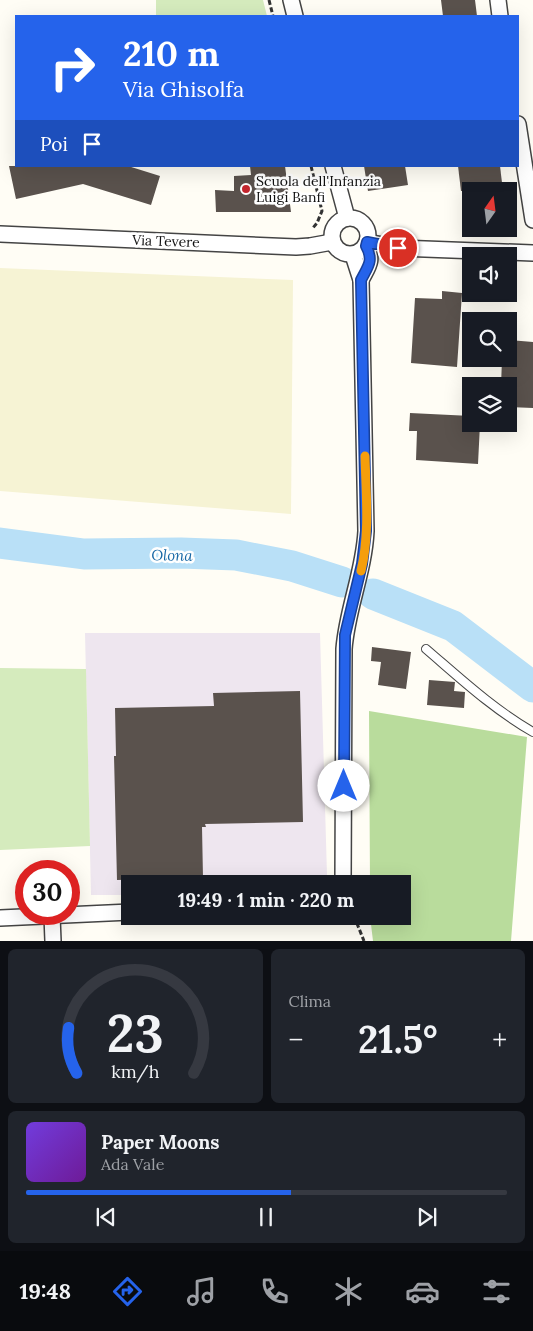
<!DOCTYPE html>
<html lang="it">
<meta charset="utf-8">
<style>
:root{--surface:#171b24;--page:#20242c;--text:#f1f3f6;--muted:#9ea1a6;--line:#363941;--accent:#2563eb}
body{margin:0;font-family:Lora,serif;background:var(--page);color:var(--text);height:100vh;display:flex;flex-direction:column;font-size:19px;white-space:nowrap}
*{box-sizing:border-box;margin:0}
p{font-size:16px;color:var(--muted)}
.icon{flex:none;width:28px;height:28px;fill:none;stroke:currentColor;stroke-width:2;stroke-linecap:round;stroke-linejoin:round}
.map{position:relative;height:941px;overflow:hidden}
.side{display:flex;flex-direction:column;gap:8px;padding:8px;background:#0d0f14;flex:1}
.side>*{flex:none}
.top-card{position:absolute;left:15px;top:15px;width:504px;height:152px;border-radius:0px;box-shadow:0 5px 20px #0002;background:#2563eb;color:#fff;overflow:hidden}
.needle{width:32px;rotate:14deg}
.tools{position:absolute;left:462px;top:182px;display:grid;gap:10px}
.tools a{display:grid;place-items:center;width:55px;height:55px;border-radius:0px;background:var(--surface);box-shadow:0 5px 20px #0002;font-size:25px}
.speed{position:absolute;left:15px;top:860px;display:flex;gap:10px;font-size:25px;font-weight:700;text-align:center}
.speed>*{display:grid;place-content:center;width:65px;height:65px;border-radius:50%;background:var(--surface);box-shadow:0 5px 20px #0002;line-height:1}
.speed .limit{border:8px solid #d22;background:#fff;color:#111}
.pin{position:absolute;display:grid;place-items:center;width:42px;height:42px;color:#fff;margin:-21px;border:2px solid #fff;border-radius:50%;box-shadow:0 1px 5px #0007}
.me{position:absolute;width:55px;margin:-28px;rotate:0deg;stroke-linejoin:round;filter:drop-shadow(0 0 4px #0008)}
.turn{display:flex;align-items:center;gap:18px;height:105px;padding:0 25px;font-size:22px}
.turn .icon{width:65px;height:65px;stroke-width:2.5}
.turn b{display:block;font-size:35px;line-height:42px}
.then{display:flex;align-items:center;height:48px;padding:0 25px;background:#0003;gap:10px;font-size:19px}
.big{font-size:38px;font-weight:700;line-height:1.1}
.side .tile{flex:1;display:flex;flex-direction:column;justify-content:center;gap:8px;min-width:0;padding:0 18px;border-radius:8px;background:var(--page)}
.side .dial{align-items:center;gap:0}
.dial svg{height:130px;overflow:visible;fill:none;stroke:var(--line);stroke-width:7;stroke-linecap:round;text-anchor:middle}
.dial text{fill:var(--text);stroke:none}
.song{display:flex;align-items:center;gap:15px}
.cover{width:60px;height:60px;border-radius:8px;background:linear-gradient(135deg,hsl(260 70% 55%),hsl(280 70% 35%))}
.played{height:5px;border-radius:2px;background:linear-gradient(90deg,var(--accent) 55%,var(--line) 55%)}
.keys{display:flex;justify-content:space-around;direction:ltr}
.heat{display:flex;justify-content:space-between;align-items:center;font-size:28px;direction:ltr}
.side .tiles{flex:1;display:grid;gap:8px;grid-template-columns:1fr 1fr}
.tile:last-child{grid-column:span 2}
.trip{position:absolute;left:121px;top:875px;width:290px;height:50px;border-radius:0px;background:var(--surface);box-shadow:0 5px 20px #0002;font-weight:700;line-height:50px;text-align:center}
.tab-bar{display:flex;height:80px;justify-content:space-around;align-items:center;background:#090b0e;color:var(--muted)}
.tab-bar .icon{width:35px;height:35px}
.tab-bar .selected{color:var(--accent)}
.tab-bar b{font-size:22px;color:var(--text)}
.map>svg:first-child{display:block}
</style>
<div class="map">
<svg width="533" height="941" viewBox="0 0 533 941">
<rect width="100%" height="100%" fill="#fffdf5"/>
<!-- industrial -->
<polygon fill="#eee6ef" points="85,633 320,633 327,875 222,878 221,884 130,884 130,895 91,895"/>
<!-- farmland -->
<polygon fill="#f6f3d4" points="0,268 293,280 291,514 0,491"/>
<!-- green -->
<g fill="#d5ebbd">
<polygon points="156,0 263,0 267,16 156,16"/>
<polygon points="0,668 86,669 90,846 0,850"/>
</g>
<!-- forest -->
<polygon fill="#b9dc9c" points="369,711 527,737 511,941 373,941 370,916 402,916 402,884 370,884"/>
<g fill="none" stroke-linecap="round" stroke-linejoin="round">
<!-- river -->
<g stroke="#b9e0f7" stroke-width="31">
<polyline points="0,543 84,554 181,553 236,555 292,566 342,582"/>
<polyline points="373,594 453,626 533,687"/>
</g>
</g>
<!-- building -->
<g fill="#5a524d">
<polygon points="441,0 475,0 477,16 443,16"/>
<polygon points="9,166 128,166 160,176 151,205 83,184 16,199"/>
<polygon points="250,166 285,166 291,212 216,212 215,190 234,191 234,176 251,175"/>
<polygon points="364,166 405,166 408,185 368,191"/>
<polygon points="458,166 500,166 503,191 461,191"/>
<polygon points="442,291 462,293 457,367 411,363 415,298 442,299"/>
<polygon points="509,340 533,342 533,408 509,407 509,386 501,386 502,359 509,359"/>
<polygon points="410,413 471,416 471,424 480,424 478,464 416,460 417,431 409,431"/>
<polygon points="372,647 411,652 406,689 378,685 381,662 371,661"/>
<polygon points="429,680 455,682 454,691 465,692 464,708 427,705"/>
<polygon points="300,691 303,822 205,824 206,827 202,827 203,878 117,880 114,756 116,756 115,708 214,706 213,693"/>
</g>
<g fill="none" stroke-linecap="round" stroke-linejoin="round">
<defs>
<path id="service" d="M426,649C461,679 493,709 533,732"/>
<g id="minor">
<polyline points="291,0 295,16"/>
<polyline points="498,0 500,16"/>
<polyline points="518,124 533,220"/>
<polyline points="333,166 347,218"/>
<circle cx="350" cy="236" r="18"/>
<polyline points="0,234 296,247 310,246 332,242"/>
<polyline points="367,242 399,248 533,253"/>
<path d="M361,280C368,266 374,261 366,246"/>
<path d="M343,884L344,649C347,609 364,572 366,531L361,280L353,255"/>
<polyline points="52,916 53,941"/>
<polyline points="0,918 130,912"/>
</g>
</defs>
<!-- service casing -->
<use href="#service" stroke="#444" stroke-width="10"/>
<!-- minor casing -->
<use href="#minor" stroke="#444" stroke-width="18"/>
<!-- path -->
<g stroke="#333" stroke-width="3" stroke-dasharray="5 2.5" stroke-linecap="butt">
<polyline points="269,0 273,16"/>
<polyline points="311,166 322,211 317,223 312,229"/>
<polyline points="354,916 364,941"/>
</g>
<!-- service -->
<use href="#service" stroke="#fff" stroke-width="8"/>
<!-- minor -->
<use href="#minor" stroke="#fff" stroke-width="15"/>
</g>
<g fill="none" stroke-linecap="round" stroke-linejoin="round">
<defs>
<path id="route" d="M344,786L345,635L362,564L366,531L361,280C368,266 374,261 366,246L367,242L398,248"/>
</defs>
<!-- route casing -->
<use href="#route" stroke="#184099" stroke-width="12"/>
<!-- route -->
<use href="#route" stroke="#2563eb" stroke-width="9"/>
<!-- slow -->
<path stroke="#f59e0b" stroke-width="9" d="M361,571C370,534 366,494 365,456"/>
</g>
<!-- markers -->
<circle fill="#c4262e" stroke="#fff" stroke-width="2" cx="246" cy="189" r="5"/>
<g text-anchor="middle" dominant-baseline="central" stroke-width="5" stroke-linejoin="round" paint-order="stroke">
<!-- poi labels -->
<g font-size="14" fill="#111" stroke="#fff" text-anchor="start">
<text x="256" y="181">Scuola dell'Infanzia<tspan x="256" dy="16">Luigi Banfi</tspan></text>
</g>
<!-- street labels -->
<g font-size="14" fill="#111" stroke="#fff">
<text transform="translate(166 241) rotate(2)">Via Tevere</text>
</g>
<!-- water labels -->
<g font-size="15" font-style="italic" fill="#1768a6" stroke="#fff">
<text transform="translate(172 555) rotate(1)">Olona</text>
</g>
</g>
</svg>
<div class="tools">
<a><svg class="needle" viewBox="-14 -14 28 28"><path d="M0-13l5 13h-10z" fill="#e53935"/><path d="M0 13l5-13h-10z" fill="#9ea1a6"/></svg></a>
<a><svg class="icon" aria-label="sound" viewBox="0 0 24 24"><path d="M4 9h4l5-4v14l-5-4H4zM17 9q2 3 0 6"/></svg></a>
<a><svg class="icon" aria-label="search" viewBox="0 0 24 24"><circle cx="10" cy="10" r="6"/><path d="M15 15l6 6"/></svg></a>
<a><svg class="icon" aria-label="layers" viewBox="0 0 24 24"><path d="M12 4l9 5-9 5-9-5zM3 14l9 5 9-5"/></svg></a>
</div>
<div class="speed"><div class="limit">30</div></div>
<div class="pin" style="left:398px;top:248px;background:#d93025"><svg class="icon" aria-label="arrive" viewBox="0 0 24 24"><path d="M6 21V4h12l-3 4 3 4H6"/></svg></div>
<svg class="me" style="left:344px;top:786px" viewBox="-20 -20 40 40"><circle r="19" fill="#fff"/><path d="M0-13L10 11 0 6-10 11z" fill="#2563eb"/></svg>
<div class="trip">19:49 · 1 min · 220 m</div>
<div class="top-card">
<div class="turn"><svg class="icon" aria-label="right" viewBox="0 0 24 24"><path d="M7 20v-9h11M14 6l5 5-5 5"/></svg><div><b>210 m</b>Via Ghisolfa</div></div>
<div class="then">Poi<svg class="icon" aria-label="arrive" viewBox="0 0 24 24"><path d="M6 21V4h12l-3 4 3 4H6"/></svg></div>
</div>
</div>
<section class="side">
<div class="tiles">
<div class="tile dial"><svg viewBox="0 0 100 80">
<path d="M14 69A42 42 0 1 1 86 69"/>
<path d="M14 69A42 42 0 0 1 9 41" stroke="#2563eb"/>
<text x="50" y="56" font-size="32" font-weight="700">23</text>
<text x="50" y="72" font-size="11">km/h</text>
</svg></div>
<div class="tile"><p>Clima</p>
<div class="heat"><a>−</a><b class="big">21.5°</b><a>+</a></div>
</div>
<div class="tile">
<div class="song"><i class="cover"></i><div><b>Paper Moons</b><p>Ada Vale</p></div></div>
<div class="played"></div>
<div class="keys"><svg class="icon" aria-label="previous" viewBox="0 0 24 24"><path d="M18 5L8 12l10 7zM5 5v14"/></svg><svg class="icon" aria-label="pause" viewBox="0 0 24 24"><path d="M8 5v14M16 5v14"/></svg><svg class="icon" aria-label="next" viewBox="0 0 24 24"><path d="M6 5l10 7-10 7zM19 5v14"/></svg></div>
</div>
</div>
</section>
<nav class="tab-bar">
<b>19:48</b>
<svg class="icon selected" aria-label="directions" viewBox="0 0 24 24"><path d="M12 3l9 9-9 9-9-9zM9 14v-3h6M13 9l2 2-2 2"/></svg>
<svg class="icon" aria-label="music" viewBox="0 0 24 24"><path d="M9 18V5l10-2v13"/><circle cx="6" cy="18" r="3"/><circle cx="16" cy="16" r="3"/></svg>
<svg class="icon" aria-label="phone" viewBox="0 0 24 24"><path d="M5 4h4l2 5-3 2q2 4 5 5l2-3 5 2v4C11 20 4 13 5 4z"/></svg>
<svg class="icon" aria-label="climate" viewBox="0 0 24 24"><path d="M12 3v18M4 7l16 10M4 17L20 7"/></svg>
<svg class="icon" aria-label="car" viewBox="0 0 24 24"><path d="M5 17H2v-5l4-1 3-4h7l3 4 3 1v5h-3M9 17h6M6 11h13"/><circle cx="7" cy="17" r="2"/><circle cx="17" cy="17" r="2"/></svg>
<svg class="icon" aria-label="filters" viewBox="0 0 24 24"><path d="M4 7h16M4 17h16"/><circle cx="9" cy="7" r="2"/><circle cx="15" cy="17" r="2"/></svg>
</nav>
